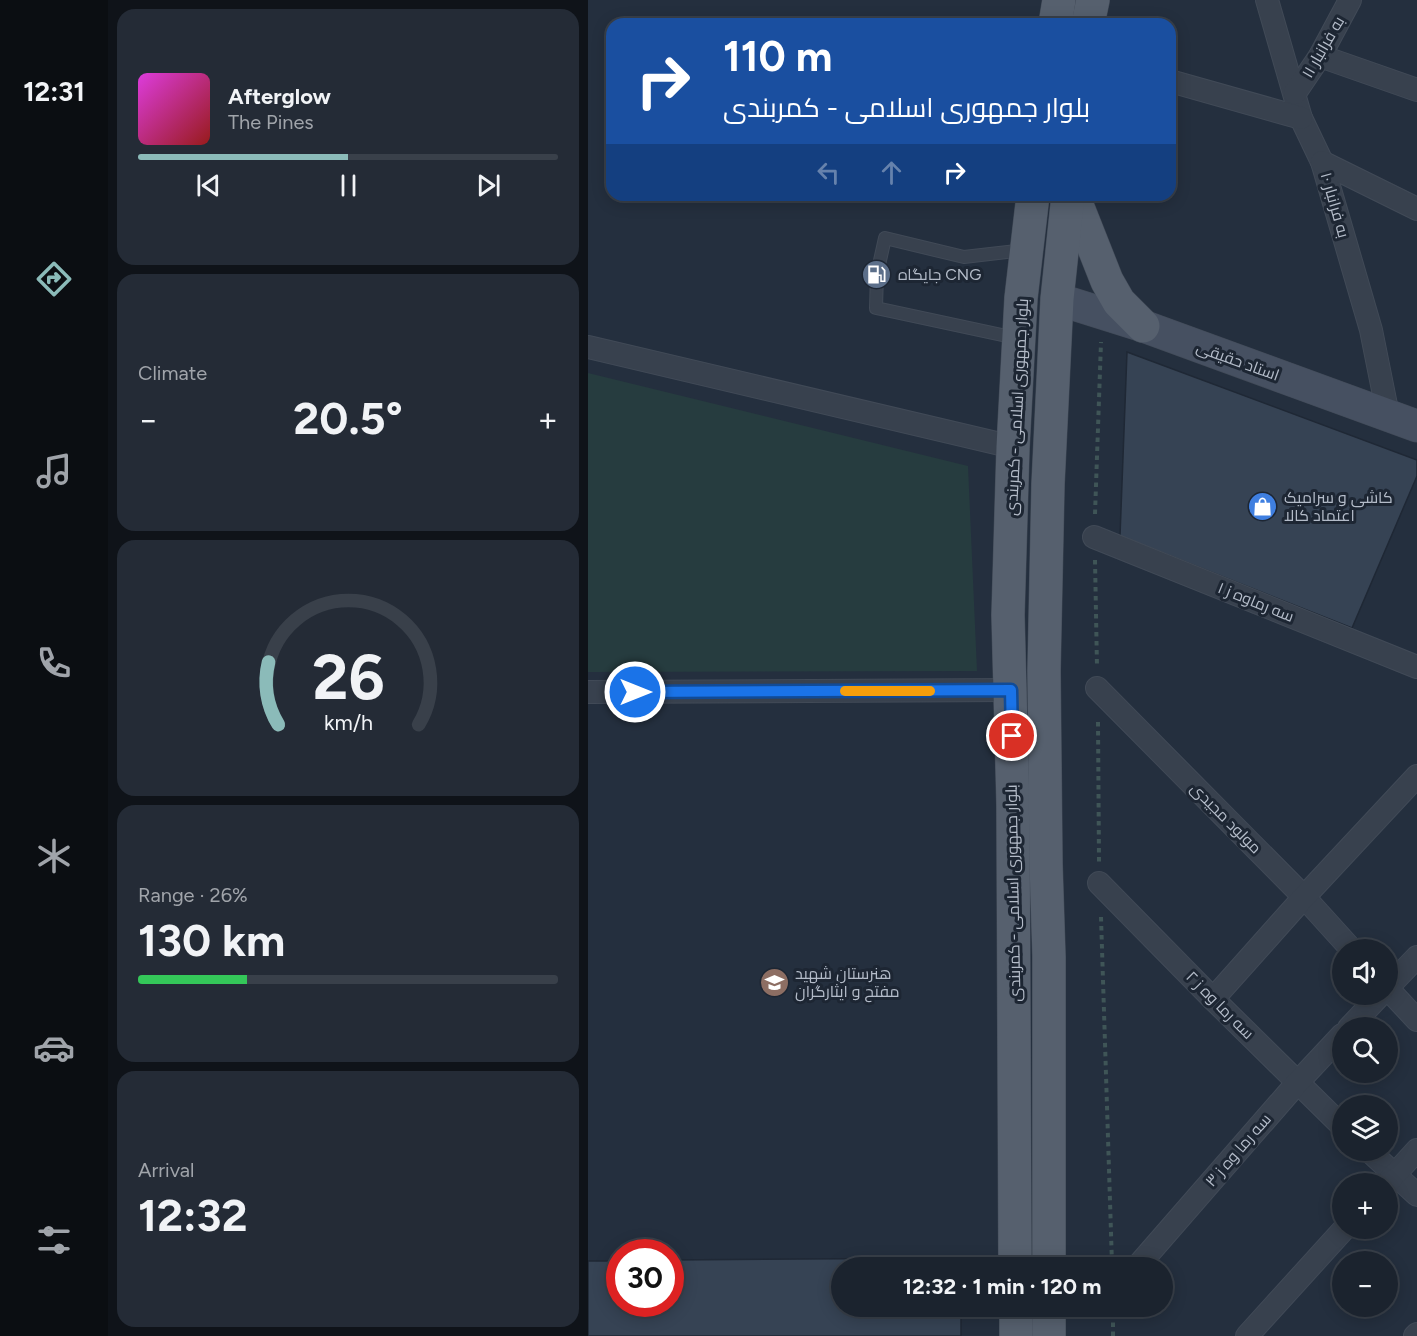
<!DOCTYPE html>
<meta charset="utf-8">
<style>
:root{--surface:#1b232e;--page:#242b36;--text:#f1f3f6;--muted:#a0a4aa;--line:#39404a;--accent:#8bbbb9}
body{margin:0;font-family:Figtree,Cairo,sans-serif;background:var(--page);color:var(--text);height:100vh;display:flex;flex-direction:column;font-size:22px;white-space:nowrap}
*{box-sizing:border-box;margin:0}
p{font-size:20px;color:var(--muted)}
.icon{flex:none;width:33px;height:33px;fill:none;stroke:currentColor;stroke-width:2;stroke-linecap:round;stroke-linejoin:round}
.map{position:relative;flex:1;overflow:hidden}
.panel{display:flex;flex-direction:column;gap:9px;padding:9px;background:#0f1319;width:480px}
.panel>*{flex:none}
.banner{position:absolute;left:18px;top:18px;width:570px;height:183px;border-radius:18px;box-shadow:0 3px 15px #0003,0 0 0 2px var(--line);background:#1a4fa0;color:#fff;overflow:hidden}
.buttons{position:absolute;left:744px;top:939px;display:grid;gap:12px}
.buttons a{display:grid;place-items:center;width:66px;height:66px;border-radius:50%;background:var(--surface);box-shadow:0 3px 15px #0003,0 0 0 2px var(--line);font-size:30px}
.speed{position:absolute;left:18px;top:1239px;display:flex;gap:12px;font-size:30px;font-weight:700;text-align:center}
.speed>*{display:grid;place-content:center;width:78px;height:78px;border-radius:50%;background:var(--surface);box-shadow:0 3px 15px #0003,0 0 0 2px var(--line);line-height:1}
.speed .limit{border:9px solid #d22;background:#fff;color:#111}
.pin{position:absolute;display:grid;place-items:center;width:51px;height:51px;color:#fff;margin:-26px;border:3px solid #fff;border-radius:50%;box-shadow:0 2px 6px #0007}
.me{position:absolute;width:66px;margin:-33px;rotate:90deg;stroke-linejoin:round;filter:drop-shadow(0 0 4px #0008)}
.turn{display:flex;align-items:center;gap:21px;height:126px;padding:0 18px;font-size:27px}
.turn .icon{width:78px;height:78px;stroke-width:2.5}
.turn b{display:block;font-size:42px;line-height:51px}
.lanes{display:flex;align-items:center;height:57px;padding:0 18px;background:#0003;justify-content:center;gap:30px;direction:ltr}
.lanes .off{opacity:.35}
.big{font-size:45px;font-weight:700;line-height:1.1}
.panel .widget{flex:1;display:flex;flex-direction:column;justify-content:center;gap:9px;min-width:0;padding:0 21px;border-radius:18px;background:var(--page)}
.panel .dial{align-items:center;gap:0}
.dial svg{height:156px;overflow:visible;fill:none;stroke:var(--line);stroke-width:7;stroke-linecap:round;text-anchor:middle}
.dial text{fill:var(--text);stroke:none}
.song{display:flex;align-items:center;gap:18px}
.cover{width:72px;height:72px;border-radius:9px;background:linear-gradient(135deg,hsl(300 70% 55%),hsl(0 70% 35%))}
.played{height:6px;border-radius:3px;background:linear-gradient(90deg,var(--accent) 50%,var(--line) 50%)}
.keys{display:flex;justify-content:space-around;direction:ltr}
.heat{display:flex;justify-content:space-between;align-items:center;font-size:33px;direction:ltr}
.charge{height:9px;border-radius:4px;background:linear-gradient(90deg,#34c759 26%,var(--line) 0)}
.trip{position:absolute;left:243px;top:1257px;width:342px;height:60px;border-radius:30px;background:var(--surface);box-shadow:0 3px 15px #0003,0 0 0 2px var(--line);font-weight:700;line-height:60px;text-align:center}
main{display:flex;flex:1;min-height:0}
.tab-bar{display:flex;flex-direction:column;width:108px;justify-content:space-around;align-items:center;background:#0b0e12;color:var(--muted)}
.tab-bar .icon{width:42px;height:42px}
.tab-bar .current{color:var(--accent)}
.tab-bar b{font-size:27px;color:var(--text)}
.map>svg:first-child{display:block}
</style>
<main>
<nav class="tab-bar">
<b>12:31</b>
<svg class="icon current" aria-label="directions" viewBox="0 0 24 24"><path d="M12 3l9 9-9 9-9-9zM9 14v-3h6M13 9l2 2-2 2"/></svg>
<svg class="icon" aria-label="music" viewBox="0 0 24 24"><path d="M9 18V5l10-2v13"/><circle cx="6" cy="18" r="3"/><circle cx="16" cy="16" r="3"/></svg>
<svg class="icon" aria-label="phone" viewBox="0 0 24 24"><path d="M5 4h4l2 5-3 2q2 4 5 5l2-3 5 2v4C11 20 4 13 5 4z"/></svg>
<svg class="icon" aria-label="climate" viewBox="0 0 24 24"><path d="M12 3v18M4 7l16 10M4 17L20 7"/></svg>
<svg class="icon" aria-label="car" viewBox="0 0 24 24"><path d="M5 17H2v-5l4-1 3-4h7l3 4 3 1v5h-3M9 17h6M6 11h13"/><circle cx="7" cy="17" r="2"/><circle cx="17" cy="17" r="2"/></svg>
<svg class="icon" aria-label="filters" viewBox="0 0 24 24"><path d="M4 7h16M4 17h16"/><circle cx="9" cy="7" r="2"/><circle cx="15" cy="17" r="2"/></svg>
</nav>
<section class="panel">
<div class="widget">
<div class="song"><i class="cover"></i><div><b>Afterglow</b><p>The Pines</p></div></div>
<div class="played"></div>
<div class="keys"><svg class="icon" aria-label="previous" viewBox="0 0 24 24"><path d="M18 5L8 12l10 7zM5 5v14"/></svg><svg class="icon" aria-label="pause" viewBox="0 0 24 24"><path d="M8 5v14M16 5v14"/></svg><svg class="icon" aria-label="next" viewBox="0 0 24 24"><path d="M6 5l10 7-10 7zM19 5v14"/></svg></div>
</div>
<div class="widget"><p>Climate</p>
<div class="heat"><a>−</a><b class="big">20.5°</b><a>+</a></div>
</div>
<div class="widget dial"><svg viewBox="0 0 100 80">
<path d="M14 69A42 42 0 1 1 86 69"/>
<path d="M14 69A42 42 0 0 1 9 37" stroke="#8bbbb9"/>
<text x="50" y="56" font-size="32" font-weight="700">26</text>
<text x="50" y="72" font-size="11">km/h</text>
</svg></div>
<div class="widget"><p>Range · 26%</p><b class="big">130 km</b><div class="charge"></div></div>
<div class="widget"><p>Arrival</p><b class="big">12:32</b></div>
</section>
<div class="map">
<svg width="829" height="1336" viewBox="0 0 829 1336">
<rect width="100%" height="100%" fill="#242f3e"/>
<!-- green -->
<polygon fill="#263c3f" points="0,373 380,466 389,671 0,672"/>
<!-- building -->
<g fill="#364354" stroke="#1f2835" stroke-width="1.5">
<polygon points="539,352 829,460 829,476 764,628 532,536"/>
<polygon points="372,1258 373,1268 254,1268 254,1306 373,1306 373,1336 0,1336 0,1261 32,1261 32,1304 82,1304 82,1260"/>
</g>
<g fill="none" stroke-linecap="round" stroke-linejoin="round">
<defs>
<polyline id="lane" points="428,338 288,308 289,274 297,238 376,257 437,250"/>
<g id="street">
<polyline points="679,0 713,118 734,162 783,330 800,415"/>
<polyline points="732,56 829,90"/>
<polyline points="582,81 713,118"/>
<polyline points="707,93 732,56 762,0"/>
<polyline points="734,162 829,209"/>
<polyline points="0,347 425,447"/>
<polyline points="506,537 829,667"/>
<polyline points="509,688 716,897 764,950"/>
<polyline points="0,692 423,690"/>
<polyline points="511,883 625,999 754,1126"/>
<polyline points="800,987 829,957"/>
<polyline points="800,989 829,1020"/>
<polyline points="625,999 716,897 829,776"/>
<polyline points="761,1028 793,994"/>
<polyline points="780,1150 829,1195"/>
<polyline points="798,1184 829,1150"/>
<polyline points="548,1268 710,1082 754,1035"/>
<polyline points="659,1336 757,1228"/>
<polyline points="827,1336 829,1334"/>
</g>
<polyline id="secondary" points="469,299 555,326 829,426"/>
<g id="primary">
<polyline points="467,24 471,0"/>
<polyline points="500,24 505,0"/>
<polyline points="485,195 519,281 531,302 555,326"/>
<polyline points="427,1268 425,805 420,615 425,447 433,298 445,195"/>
<polyline points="461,1268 461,957 458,864 456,671 460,484 469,299 480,195"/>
<polyline points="428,1306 428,1336"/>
<polyline points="461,1336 461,1306"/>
</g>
</defs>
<!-- lane casing -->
<use href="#lane" stroke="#414a57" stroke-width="14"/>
<!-- street casing -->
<use href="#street" stroke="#414a57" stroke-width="24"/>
<!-- secondary casing -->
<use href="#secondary" stroke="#414a57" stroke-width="33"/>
<!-- primary casing -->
<use href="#primary" stroke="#414a57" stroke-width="34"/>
<!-- path -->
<g stroke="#3f5557" stroke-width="4" stroke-dasharray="4.5 4.5" stroke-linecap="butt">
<polyline points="507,514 513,342"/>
<polyline points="507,560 509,667"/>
<polyline points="510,722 511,862"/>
<polyline points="513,917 524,1264"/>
<polyline points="525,1336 525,1306"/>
</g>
<!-- lane -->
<use href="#lane" stroke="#38414e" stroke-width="12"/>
<!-- street -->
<use href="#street" stroke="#38414e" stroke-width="22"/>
<!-- secondary -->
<use href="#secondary" stroke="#465061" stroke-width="32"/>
<!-- primary -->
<use href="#primary" stroke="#56606e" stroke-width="33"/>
</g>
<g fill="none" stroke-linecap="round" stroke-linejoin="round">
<defs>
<polyline id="route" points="47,692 423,690 424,736"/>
</defs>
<!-- route casing -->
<use href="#route" stroke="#114b97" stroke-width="15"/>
<!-- route -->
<use href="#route" stroke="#1a73e8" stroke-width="10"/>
<!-- slow -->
<polyline stroke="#f59e0b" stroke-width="10" points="257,691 342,691"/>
</g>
<!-- icons -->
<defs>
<symbol id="fuel-disc" viewBox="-11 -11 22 22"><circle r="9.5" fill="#5c6f8a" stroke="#1d2633"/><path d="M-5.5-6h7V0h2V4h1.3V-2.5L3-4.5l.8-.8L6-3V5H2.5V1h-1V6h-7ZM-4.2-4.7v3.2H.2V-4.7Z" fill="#fff"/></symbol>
<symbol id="shop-disc" viewBox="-11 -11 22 22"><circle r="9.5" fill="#3f7fe0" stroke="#1d2633"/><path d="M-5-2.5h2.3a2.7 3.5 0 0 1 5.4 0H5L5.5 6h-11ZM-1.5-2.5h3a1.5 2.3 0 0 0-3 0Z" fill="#fff"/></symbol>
<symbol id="school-disc" viewBox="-11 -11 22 22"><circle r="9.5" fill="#8d6e63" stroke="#1d2633"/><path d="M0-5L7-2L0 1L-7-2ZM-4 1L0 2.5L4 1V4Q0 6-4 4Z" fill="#fff"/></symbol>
</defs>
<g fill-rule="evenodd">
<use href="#fuel-disc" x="272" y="258" width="33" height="33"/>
<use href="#shop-disc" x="658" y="490" width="33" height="33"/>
<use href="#school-disc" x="170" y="966" width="33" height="33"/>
</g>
<g text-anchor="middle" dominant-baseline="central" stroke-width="6" stroke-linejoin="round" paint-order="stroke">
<!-- street labels -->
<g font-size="16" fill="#b4bcc9" stroke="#1d2633">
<text transform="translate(735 47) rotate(-60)">به فرانبار ۱۱</text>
<text transform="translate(747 205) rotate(74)">به فرانبار ۱۰</text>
<text transform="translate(650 361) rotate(20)">استاد حقیقی</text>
<text transform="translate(429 407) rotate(-87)">بلوار جمهوری اسلامی - کمربندی</text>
<text transform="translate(668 602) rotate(22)">سه رماوه ز ۱</text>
<text transform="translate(638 818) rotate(45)">مولود مجیدی</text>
<text transform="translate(425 893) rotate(-91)">بلوار جمهوری اسلامی - کمربندی</text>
<text transform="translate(632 1005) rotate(45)">سه رما وه ز ۲</text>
<text transform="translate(650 1150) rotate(-49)">سه رما وه ز ۳</text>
</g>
<!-- poi labels -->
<g font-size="16" fill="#b4bcc9" stroke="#1d2633" text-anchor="start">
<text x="310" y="274">جایگاه CNG</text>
<text x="696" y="497">کاشی و سرامیک<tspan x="696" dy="18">اعتماد کالا</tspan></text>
<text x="207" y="973">هنرستان شهید<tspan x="207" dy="18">مفتح و ایثارگران</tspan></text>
</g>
</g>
</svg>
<div class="buttons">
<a><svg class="icon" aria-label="sound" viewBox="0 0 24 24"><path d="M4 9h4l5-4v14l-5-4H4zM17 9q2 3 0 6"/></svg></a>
<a><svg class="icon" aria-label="search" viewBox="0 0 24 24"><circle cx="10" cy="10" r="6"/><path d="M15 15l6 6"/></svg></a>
<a><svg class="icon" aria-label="layers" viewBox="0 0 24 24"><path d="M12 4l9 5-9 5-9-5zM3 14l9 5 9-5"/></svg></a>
<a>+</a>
<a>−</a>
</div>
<div class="speed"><div class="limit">30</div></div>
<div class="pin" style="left:424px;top:736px;background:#d93025"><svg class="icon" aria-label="arrive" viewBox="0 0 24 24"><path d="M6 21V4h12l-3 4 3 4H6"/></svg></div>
<svg class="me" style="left:47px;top:692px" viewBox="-20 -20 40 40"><circle r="17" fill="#1a73e8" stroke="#fff" stroke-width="3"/><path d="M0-11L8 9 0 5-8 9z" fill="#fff"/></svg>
<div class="trip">12:32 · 1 min · 120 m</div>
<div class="banner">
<div class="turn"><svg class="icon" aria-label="right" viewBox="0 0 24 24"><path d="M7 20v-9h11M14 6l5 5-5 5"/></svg><div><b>110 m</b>بلوار جمهوری اسلامی - کمربندی</div></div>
<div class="lanes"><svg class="icon off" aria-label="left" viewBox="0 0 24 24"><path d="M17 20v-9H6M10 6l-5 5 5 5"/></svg><svg class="icon off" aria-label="ahead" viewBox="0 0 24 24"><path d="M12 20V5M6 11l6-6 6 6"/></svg><svg class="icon" aria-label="right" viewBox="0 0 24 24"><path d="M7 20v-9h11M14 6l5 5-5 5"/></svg></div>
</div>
</div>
</main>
